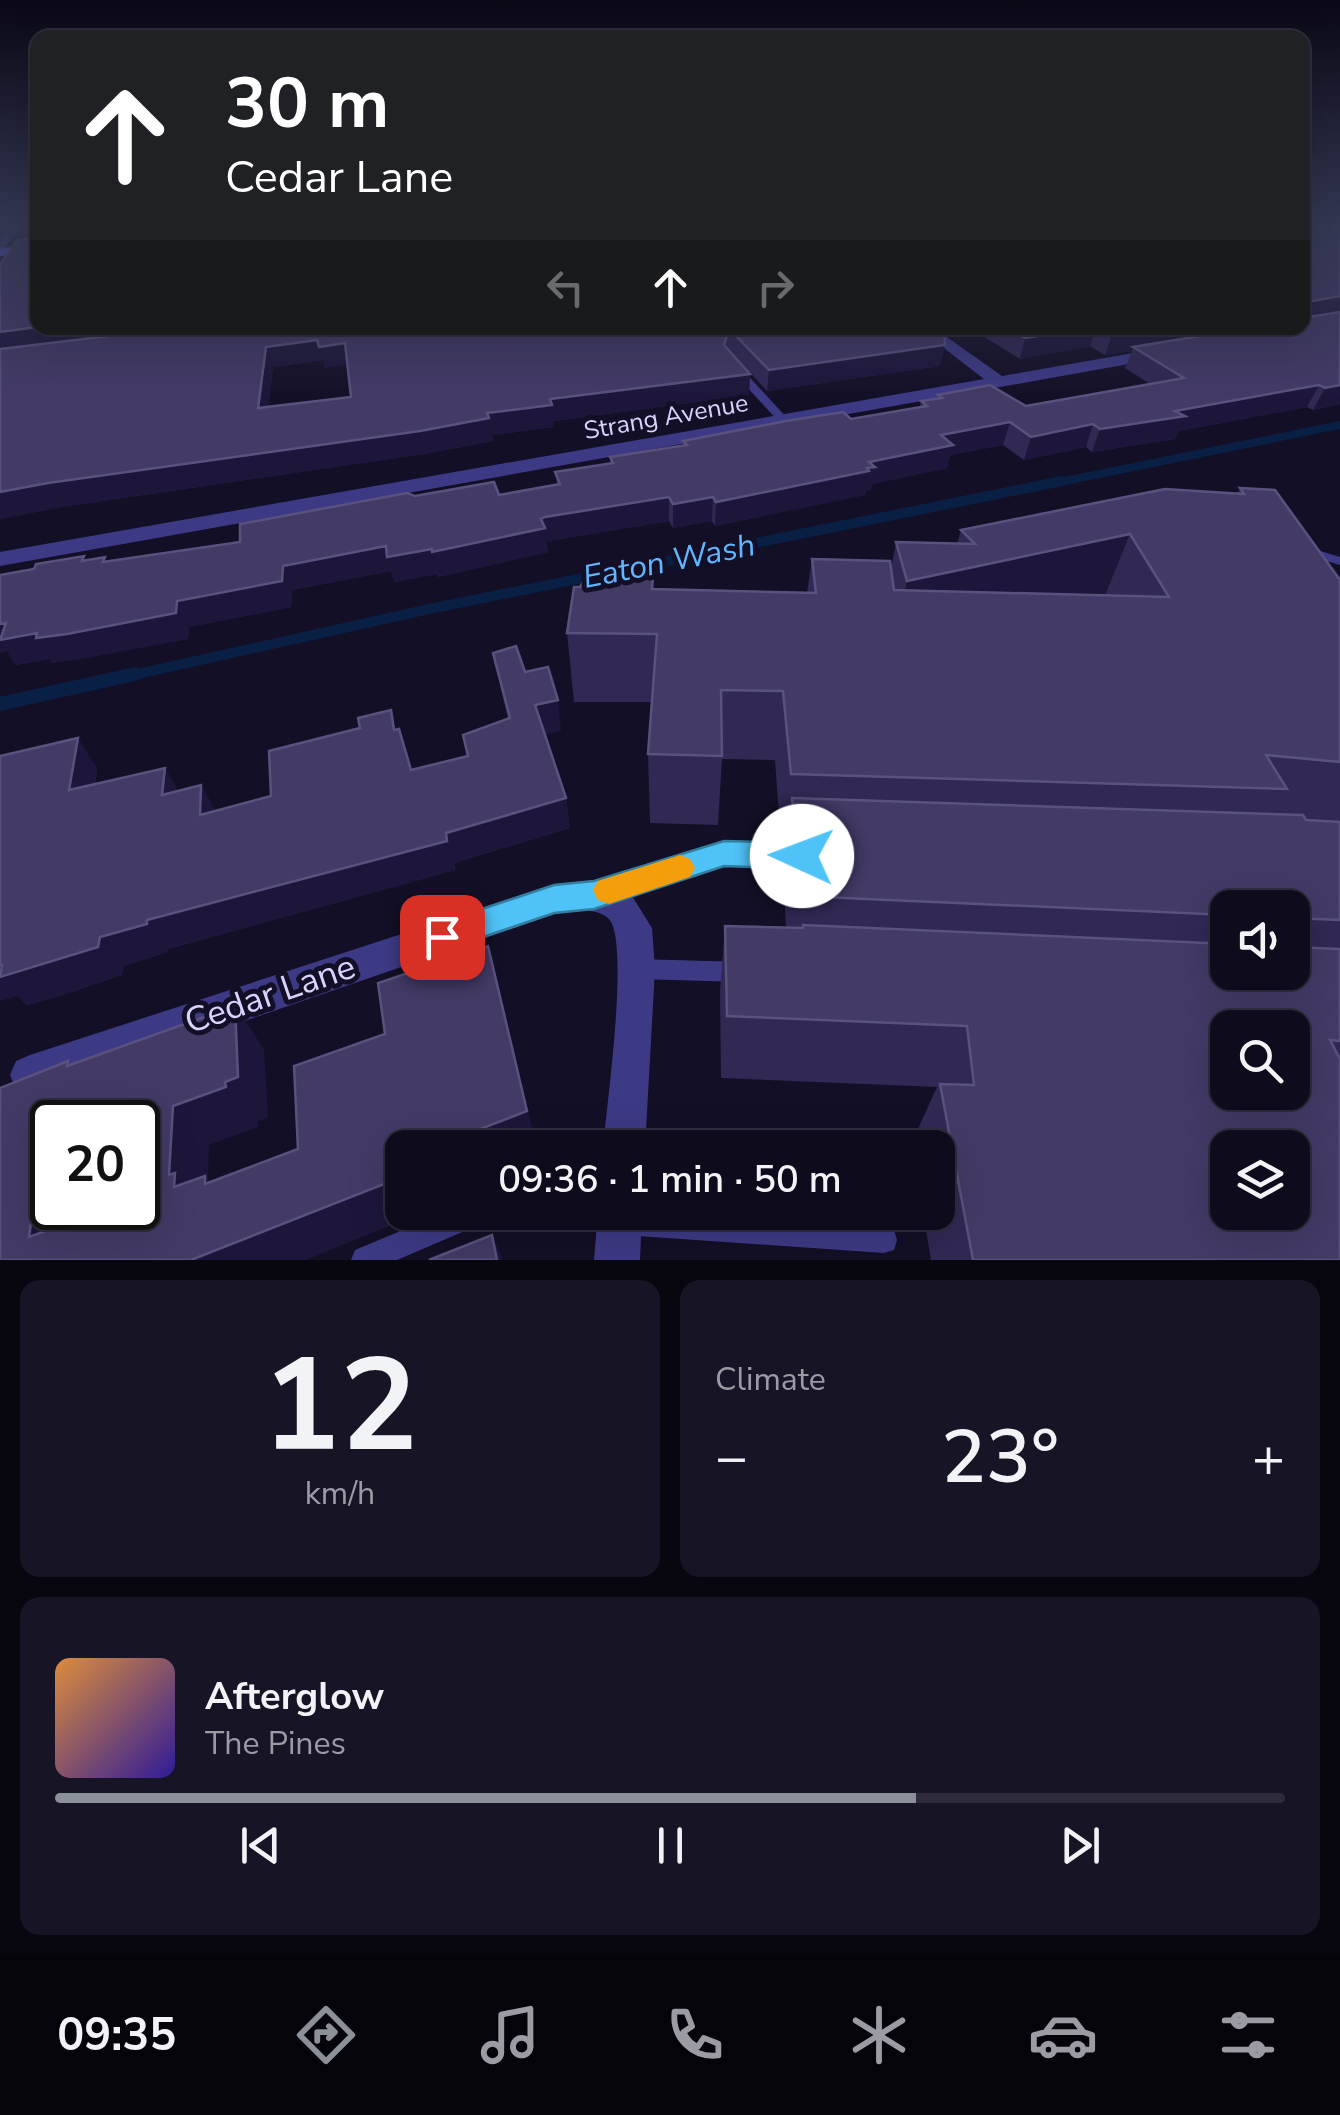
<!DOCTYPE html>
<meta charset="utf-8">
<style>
:root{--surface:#0e0b1c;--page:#171425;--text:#f1f3f6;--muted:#9b9ba3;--line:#2e2b3b;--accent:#8c9099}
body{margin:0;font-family:"Nunito Sans",sans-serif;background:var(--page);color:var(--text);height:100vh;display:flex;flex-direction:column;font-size:38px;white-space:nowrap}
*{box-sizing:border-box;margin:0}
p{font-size:32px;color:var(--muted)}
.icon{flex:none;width:55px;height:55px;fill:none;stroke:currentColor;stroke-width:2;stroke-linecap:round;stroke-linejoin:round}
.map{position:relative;height:1260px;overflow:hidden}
.side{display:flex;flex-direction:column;gap:20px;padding:20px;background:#08060f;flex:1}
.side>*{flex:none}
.guide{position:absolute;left:30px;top:30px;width:1280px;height:305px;border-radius:20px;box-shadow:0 10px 40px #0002,0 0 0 2px var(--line);background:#202124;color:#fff;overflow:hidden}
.controls{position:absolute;left:1210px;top:890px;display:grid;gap:20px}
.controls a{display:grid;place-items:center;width:100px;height:100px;border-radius:20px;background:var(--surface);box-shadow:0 10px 40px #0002,0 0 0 2px var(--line);font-size:50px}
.speed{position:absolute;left:30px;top:1100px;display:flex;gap:20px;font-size:50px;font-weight:700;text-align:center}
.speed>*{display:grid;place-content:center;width:130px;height:130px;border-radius:50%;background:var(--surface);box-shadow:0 10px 40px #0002,0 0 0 2px var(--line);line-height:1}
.speed .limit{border:5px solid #111;border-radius:15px;background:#fff;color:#111}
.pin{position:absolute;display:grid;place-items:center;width:85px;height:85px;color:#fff;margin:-42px;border-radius:20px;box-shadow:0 5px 15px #0006}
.me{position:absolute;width:110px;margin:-55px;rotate:272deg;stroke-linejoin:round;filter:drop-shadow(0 0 8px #0008)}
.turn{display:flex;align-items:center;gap:35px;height:210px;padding:0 30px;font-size:45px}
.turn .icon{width:130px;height:130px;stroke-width:2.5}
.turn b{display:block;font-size:70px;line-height:85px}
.lanes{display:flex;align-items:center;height:95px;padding:0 30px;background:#0003;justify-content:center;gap:50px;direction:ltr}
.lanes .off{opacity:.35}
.big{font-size:75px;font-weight:600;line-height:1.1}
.side .tile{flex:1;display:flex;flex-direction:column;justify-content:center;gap:15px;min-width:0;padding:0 35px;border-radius:20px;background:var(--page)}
.side .dial{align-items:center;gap:0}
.dial b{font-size:130px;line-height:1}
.song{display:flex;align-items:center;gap:30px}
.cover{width:120px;height:120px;border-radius:15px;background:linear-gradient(135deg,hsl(30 70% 55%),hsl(250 70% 35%))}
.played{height:10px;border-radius:5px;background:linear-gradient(90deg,var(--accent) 70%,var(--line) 70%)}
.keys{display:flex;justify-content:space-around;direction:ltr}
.heat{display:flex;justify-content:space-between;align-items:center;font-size:55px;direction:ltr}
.side .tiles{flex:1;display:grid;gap:20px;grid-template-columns:1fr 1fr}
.tile:last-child{grid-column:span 2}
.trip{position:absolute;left:385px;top:1130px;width:570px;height:100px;border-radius:20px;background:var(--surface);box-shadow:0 10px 40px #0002,0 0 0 2px var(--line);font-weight:600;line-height:100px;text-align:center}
.menu{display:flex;height:160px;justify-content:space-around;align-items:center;background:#06040b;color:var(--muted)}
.menu .icon{width:70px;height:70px}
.menu .active{color:var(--accent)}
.menu b{font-size:45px;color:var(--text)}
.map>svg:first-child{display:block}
</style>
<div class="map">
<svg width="1340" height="1260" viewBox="0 0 1340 1260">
<rect width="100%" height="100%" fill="#130f26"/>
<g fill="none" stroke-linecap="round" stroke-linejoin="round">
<!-- stream-far2 -->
<polyline stroke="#0a1f44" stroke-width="8" points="1050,484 1340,425"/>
<!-- stream-far1 -->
<polyline stroke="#0a1f44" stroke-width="10" points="124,677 429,609 1062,481"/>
<!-- stream -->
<polyline stroke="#0a1f44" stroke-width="14" points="0,704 135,674"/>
<!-- lane -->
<g fill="#3d3a85" fill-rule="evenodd">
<polygon points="733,368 741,368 789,420 789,424 781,424 733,372"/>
<polygon points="1304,546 1340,557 1340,565 1299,553 1297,550"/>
<polygon points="725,845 801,848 808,850 811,856 808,862 801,864 725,861 596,904 589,901 586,895 589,889 596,886"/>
<polygon points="637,959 743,962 751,965 754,972 751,979 743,982 637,979 629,976 626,969 629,962"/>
<polygon points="446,1212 492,1212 488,1221 397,1260 351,1260 355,1250"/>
<polygon points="614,1212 678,1212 884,1227 894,1230 897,1240 894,1250 884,1253 623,1235 614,1231 610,1222"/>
</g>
<!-- street -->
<g fill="#3d3a85" fill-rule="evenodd">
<polygon points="13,223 25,223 0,252 0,240"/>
<polygon points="918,328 934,328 1002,376 1162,348 1170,353 1162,358 0,566 0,552 984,379"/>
<path d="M594,880L632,896L652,928L655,969L645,1148H603C606,1110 631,937 608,918C593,906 572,912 555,914L30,1095L16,1089L10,1075L16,1061L30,1055L555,884Z"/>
<polygon points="598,1212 642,1212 640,1260 594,1260"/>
</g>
<!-- secondary -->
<polygon fill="#6f6bff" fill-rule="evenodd" points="38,245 38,253 0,256 0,248"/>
</g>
<!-- wall -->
<g fill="#312854" fill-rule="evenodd">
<path d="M38,223V328H942L940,366L767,391L735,356L750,374L749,395L554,421V427L492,435L493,441L424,454L61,507L0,519V265L33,237L27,224ZM323,360L325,368L348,364L351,397L268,407L273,367Z"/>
<polygon points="1340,223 1340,404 1313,410 1307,407 1179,431 1175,439 1092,452 1086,447 1024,460 1003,445 950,455 947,468 872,484 871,490 866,491 865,495 786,511 715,526 712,521 673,528 669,521 548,541 546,542 548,552 438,577 437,574 394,582 391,571 292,590 291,607 189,627 188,639 52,663 49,659 16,665 7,651 0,653 0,575 86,560 107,562 240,542 415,496 499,495 557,485 555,472 610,463 610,457 683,446 683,441 851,419 920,407 921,401 937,398 938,395 1026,406 1150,384 1125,368 1132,351 1105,355 1090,346 1020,359 970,328 1302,328"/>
<path d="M1240,488L1340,580V1260H931L923,1212H938V1148H913L912,1142L937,1087L721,1078L720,991L725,926L786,928L783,867L786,843H781L775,760L722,759L718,825L650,823L648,754L652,702H574L567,633L807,593L812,559L891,569L896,542L957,544L961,530L1237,494ZM1228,908H1292V972H1228Z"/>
<polygon points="493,653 525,672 561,730 545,734 566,798 570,828 454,863 455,870 168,949 168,952 123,966 122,975 63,995 27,1005 18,996 97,768 95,784 178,791 201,785 215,811 271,796 397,730 411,770 468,756 508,719"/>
</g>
<!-- shaded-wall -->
<g fill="#1d163a">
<polygon points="1340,296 1340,313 1302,321 1302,303"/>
<polygon points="38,327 211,328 0,353 0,332"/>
<polygon points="1087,328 1096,328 1090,346 1020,359 1025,338"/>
<polygon points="1155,328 1264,328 1133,347 1132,351 1105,355 1112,335"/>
<polygon points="317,340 345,343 350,364 325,368 323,360 273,367 266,431 258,408 266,347"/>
<polygon points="945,345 940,366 767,391 769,370"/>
<polygon points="750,374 749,395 554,421 554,427 492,435 493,441 424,454 61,507 0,519 0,492 48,483 487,413 550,399"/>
<polygon points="1319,385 1307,407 1179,431 1175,439 1092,452 1100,429 1175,411"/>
<polygon points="1340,385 1340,404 1313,410 1325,388"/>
<polygon points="1010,422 1003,445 950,455 947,468 872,484 871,490 866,491 865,495 715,526 716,502 941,435"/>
<polygon points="1093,424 1086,447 1024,460 1031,437"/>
<polygon points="669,497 669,521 548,541 546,542 548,552 438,577 432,552 545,517"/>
<polygon points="713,497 712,521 673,528 673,504"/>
<polygon points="1130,534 1103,600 892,649 907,581"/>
<polygon points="386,546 432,549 437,574 394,582 391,571 292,590 291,607 189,627 188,639 82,659 52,663 49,659 16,665 7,651 0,653 0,624 177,601 283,566"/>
<polygon points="558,700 561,730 539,735 535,705"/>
<polygon points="78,738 97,768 90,820 69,790"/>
<polygon points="165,768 183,798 162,795"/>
<polygon points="201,785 217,815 200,815"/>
<polygon points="566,798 570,828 454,863 455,870 168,949 168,952 123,966 122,975 63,995 27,1005 18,996 0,1001 0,965 100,937 147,920"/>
<polygon points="488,946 537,1148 431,1148"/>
<polygon points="235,1006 264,1049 268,1117 257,1122 258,1127 209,1145 208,1179 241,1212 174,1187 169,1175 173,1106 225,1082"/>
<polygon points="52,1155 52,1208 91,1208 86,1210 81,1260 0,1239 38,1174 46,1158"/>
<polygon points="402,1177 402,1212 423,1212 306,1260 191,1260"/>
<polygon points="492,1235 503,1260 497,1260"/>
</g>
<!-- building -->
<g fill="#433a66" stroke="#5a527e" stroke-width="2.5" fill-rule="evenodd">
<polygon points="28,223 38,223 38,327 0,332 0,265 17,240 33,238 34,228 27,224"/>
<polygon points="1302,223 1340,223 1340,296 1302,303"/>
<polygon points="1340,312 1340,385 1325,388 1319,385 1175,411 1185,416 1100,429 1093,424 1031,437 1010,422 941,435 953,445 869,462 875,467 867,468 869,471 716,502 713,497 673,504 669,497 545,517 541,519 545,528 432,552 432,549 387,557 386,546 283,566 282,581 177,601 176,613 67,634 36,638 37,633 0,640 6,623 0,624 0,575 34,569 36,564 84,556 82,561 105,557 103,562 240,542 240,524 407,493 415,496 494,482 499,495 560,484 555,472 613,463 610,457 687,445 683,441 786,421 843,412 851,419 927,406 921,401 942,398 938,395 990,385 1026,406 1184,378 1133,347 1249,328 1302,328 1302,318"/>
<path d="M176,328H942L944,329L945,345L769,370L736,336L727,335L724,345L750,374L550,399L552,405L487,413L489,418L420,431L48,483L0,492V349ZM317,340L319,347L345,343L351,397L258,408L266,347Z"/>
<polygon points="1007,328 1087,328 1025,338"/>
<polygon points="1100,328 1155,328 1112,335"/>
<polygon points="1240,488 1275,490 1340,580 1340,762 1266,755 1287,789 791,774 783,691 721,690 722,756 648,754 657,634 567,633 574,587 580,587 585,579 653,577 652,589 816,593 812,559 890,561 894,590 1169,597 1130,534 907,581 896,542 975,544 961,530 1165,489 1244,494"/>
<polygon points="516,646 525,672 548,667 558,700 535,705 566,798 446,833 447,841 147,920 147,924 100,937 98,947 0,977 2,965 0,965 0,756 78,738 69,790 165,768 162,795 201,785 200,815 271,796 269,751 360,728 358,718 391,710 394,730 399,729 411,770 468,756 463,735 510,718 493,653"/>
<polygon points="792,798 1303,815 1306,820 1340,822 1340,920 1292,918 1292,908 1228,908 1228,915 800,896"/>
<path d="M803,925L1228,944V972H1292V947L1340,949V1041L1330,1040L1340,1059V1260H973L940,1084L974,1085L967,1026L727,1016L725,926L803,928ZM1228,1028H1292V1092H1228ZM1228,1148H1292V1212H1228Z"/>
<path d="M488,946L527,1111L431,1148H402V1158L400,1159L402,1177L191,1260H0V1088L68,1061L67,1066L235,1006L238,1077L225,1082L226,1087L173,1106L169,1175L175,1173L174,1187L205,1176V1184L298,1149L294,1066L385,1034L378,983ZM52,1122H138V1208H99V1212L29,1237L38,1174L44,1172L46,1158L52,1155Z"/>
<polygon points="492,1235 497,1260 429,1260"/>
</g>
<!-- sky -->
<linearGradient id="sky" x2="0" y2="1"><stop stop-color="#0a0815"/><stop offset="0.56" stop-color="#333752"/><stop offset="1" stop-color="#333752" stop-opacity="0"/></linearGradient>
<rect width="1340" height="399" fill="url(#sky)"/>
<!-- route -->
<polygon fill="#4fc3f7" stroke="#337fa1" stroke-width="2.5" points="724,841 802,843 812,847 816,856 812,865 802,869 724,866 594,909 554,913 442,951 431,947 426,937 431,926 554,885 594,881"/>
<!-- slow -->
<polygon fill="#f59e0b" points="680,855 690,859 695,868 690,877 609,904 598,900 593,890 598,881"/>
<g text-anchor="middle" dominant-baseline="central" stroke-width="10" stroke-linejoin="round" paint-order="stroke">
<!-- far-street labels -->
<g font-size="25" fill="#d9d4ff" stroke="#130f26">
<text transform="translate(666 417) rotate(-10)">Strang Avenue</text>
</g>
<!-- water labels -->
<g font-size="32" font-style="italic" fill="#62b6ff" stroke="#130f26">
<text transform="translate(669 561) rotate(-11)">Eaton Wash</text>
</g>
<!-- near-street labels -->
<g font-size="35" fill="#d9d4ff" stroke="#130f26">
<text transform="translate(270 994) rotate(-19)">Cedar Lane</text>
</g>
</g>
</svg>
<div class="controls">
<a><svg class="icon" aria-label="sound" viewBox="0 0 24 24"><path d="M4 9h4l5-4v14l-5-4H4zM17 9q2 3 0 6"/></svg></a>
<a><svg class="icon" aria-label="search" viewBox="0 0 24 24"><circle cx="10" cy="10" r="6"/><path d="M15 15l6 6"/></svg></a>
<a><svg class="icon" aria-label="layers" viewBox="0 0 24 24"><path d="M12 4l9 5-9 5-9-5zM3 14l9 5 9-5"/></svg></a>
</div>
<div class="speed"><div class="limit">20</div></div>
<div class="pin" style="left:442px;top:937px;background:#d93025"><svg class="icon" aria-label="arrive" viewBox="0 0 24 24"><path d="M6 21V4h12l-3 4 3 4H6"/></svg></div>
<svg class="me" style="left:802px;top:856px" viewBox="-20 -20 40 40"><circle r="19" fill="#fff"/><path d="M0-13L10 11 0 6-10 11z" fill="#4fc3f7"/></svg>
<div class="trip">09:36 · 1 min · 50 m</div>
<div class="guide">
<div class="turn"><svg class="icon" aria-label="ahead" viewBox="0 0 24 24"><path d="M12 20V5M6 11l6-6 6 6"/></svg><div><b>30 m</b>Cedar Lane</div></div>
<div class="lanes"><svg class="icon off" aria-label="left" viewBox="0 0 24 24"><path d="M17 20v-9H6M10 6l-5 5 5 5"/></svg><svg class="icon" aria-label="ahead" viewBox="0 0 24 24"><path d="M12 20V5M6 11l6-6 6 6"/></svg><svg class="icon off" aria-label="right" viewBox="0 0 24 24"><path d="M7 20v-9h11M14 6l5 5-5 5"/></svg></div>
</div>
</div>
<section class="side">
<div class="tiles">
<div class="tile dial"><b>12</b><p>km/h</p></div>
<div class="tile"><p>Climate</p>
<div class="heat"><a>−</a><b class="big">23°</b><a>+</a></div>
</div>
<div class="tile">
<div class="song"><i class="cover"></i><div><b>Afterglow</b><p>The Pines</p></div></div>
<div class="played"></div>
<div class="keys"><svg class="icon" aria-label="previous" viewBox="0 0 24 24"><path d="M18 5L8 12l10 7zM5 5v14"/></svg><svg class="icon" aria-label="pause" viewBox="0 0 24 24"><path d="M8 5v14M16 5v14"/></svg><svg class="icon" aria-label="next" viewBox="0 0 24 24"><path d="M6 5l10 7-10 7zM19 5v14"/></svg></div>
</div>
</div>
</section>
<nav class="menu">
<b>09:35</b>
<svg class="icon active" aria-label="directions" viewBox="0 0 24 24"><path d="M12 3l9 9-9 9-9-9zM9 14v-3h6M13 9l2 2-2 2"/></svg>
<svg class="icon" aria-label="music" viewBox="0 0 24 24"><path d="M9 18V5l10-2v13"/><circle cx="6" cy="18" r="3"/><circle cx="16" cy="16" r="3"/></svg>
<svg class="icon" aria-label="phone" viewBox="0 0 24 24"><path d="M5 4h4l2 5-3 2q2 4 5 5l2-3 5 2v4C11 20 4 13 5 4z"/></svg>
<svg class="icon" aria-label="climate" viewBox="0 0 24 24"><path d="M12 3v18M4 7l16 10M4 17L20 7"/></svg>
<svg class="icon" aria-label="car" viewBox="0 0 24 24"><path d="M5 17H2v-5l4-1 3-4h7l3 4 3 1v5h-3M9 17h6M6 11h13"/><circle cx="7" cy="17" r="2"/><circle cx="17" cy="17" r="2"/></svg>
<svg class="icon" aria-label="filters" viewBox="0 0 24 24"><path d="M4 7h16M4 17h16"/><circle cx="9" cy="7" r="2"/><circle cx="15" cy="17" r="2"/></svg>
</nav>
